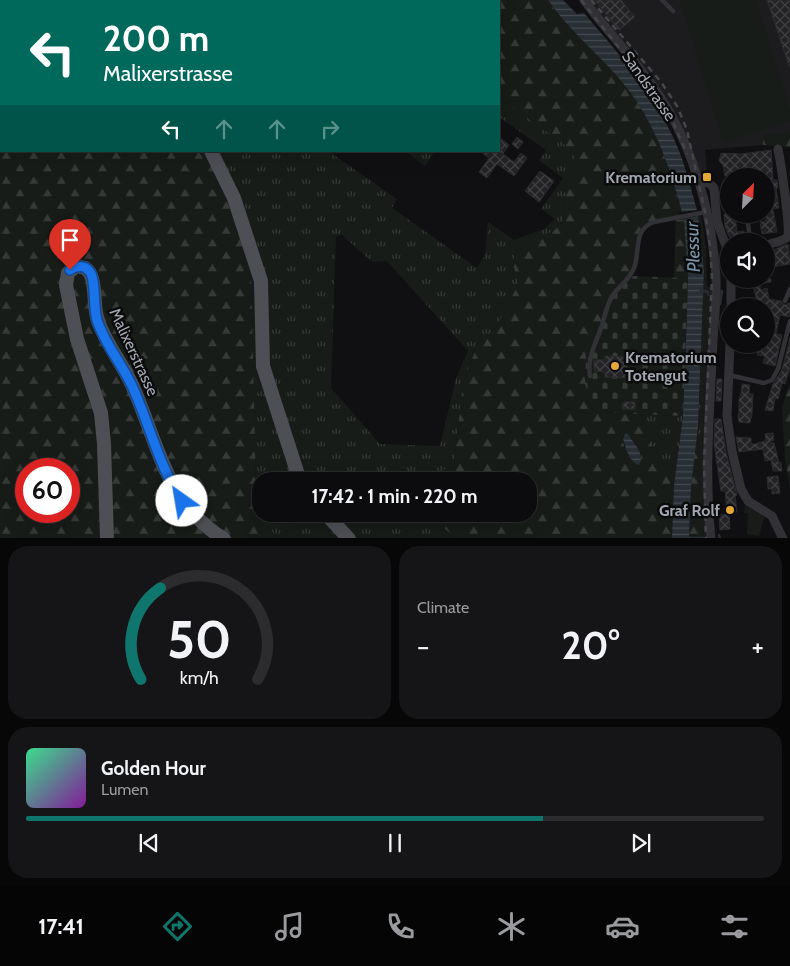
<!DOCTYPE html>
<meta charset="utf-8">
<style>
:root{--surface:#0c0c0e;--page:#151517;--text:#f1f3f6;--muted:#9a9b9e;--line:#2c2c2e;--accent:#0f766e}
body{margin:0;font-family:Cabin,sans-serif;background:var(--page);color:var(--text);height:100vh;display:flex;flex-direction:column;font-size:19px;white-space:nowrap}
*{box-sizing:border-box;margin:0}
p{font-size:16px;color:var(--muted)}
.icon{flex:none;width:28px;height:28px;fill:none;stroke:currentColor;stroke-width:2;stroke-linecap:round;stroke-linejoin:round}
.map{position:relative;height:538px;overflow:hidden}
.sheet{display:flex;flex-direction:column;gap:8px;padding:8px;background:#070708;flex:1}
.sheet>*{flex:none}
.hud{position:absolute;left:0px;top:0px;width:500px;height:152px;box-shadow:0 5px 20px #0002,0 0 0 1px var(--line);background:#00695c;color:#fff;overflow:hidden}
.needle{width:32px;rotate:24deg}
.buttons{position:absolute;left:720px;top:168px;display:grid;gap:10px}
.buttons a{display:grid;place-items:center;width:55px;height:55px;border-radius:50%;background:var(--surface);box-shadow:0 5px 20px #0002,0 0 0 1px var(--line);font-size:25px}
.speed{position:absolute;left:15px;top:458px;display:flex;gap:10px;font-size:25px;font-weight:700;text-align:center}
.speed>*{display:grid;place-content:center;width:65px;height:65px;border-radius:50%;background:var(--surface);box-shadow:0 5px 20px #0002,0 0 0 1px var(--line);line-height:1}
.speed .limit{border:8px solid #d22;background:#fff;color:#111}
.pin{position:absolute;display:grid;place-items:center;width:42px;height:42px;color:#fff;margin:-51px -21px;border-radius:50% 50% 50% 0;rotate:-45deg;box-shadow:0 0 5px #0007}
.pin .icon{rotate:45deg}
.me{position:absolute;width:55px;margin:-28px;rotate:328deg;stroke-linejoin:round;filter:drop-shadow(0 0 4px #0008)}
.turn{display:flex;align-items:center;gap:18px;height:105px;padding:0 20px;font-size:22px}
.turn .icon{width:65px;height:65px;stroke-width:2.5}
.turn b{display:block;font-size:35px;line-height:42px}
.lanes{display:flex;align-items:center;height:48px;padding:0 20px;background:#0003;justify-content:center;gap:25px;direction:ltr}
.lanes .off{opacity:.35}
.big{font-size:38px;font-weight:700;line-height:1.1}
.sheet .tile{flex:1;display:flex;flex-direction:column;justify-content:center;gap:8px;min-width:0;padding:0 18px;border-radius:20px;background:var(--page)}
.sheet .dial{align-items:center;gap:0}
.dial svg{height:130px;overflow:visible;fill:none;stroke:var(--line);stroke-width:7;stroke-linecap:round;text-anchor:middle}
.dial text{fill:var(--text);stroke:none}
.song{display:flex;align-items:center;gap:15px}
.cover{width:60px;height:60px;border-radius:8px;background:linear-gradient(135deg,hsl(150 70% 55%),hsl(290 70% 35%))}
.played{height:5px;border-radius:2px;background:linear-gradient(90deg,var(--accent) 70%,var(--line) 70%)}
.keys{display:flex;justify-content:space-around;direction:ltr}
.heat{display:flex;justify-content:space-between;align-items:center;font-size:28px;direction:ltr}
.sheet .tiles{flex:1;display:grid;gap:8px;grid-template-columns:1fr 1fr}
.tile:last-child{grid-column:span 2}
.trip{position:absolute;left:252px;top:472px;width:285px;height:50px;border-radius:20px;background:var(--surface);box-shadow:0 5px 20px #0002,0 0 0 1px var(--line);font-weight:700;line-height:50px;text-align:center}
.dock{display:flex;height:80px;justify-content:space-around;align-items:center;background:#050506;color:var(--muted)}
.dock .icon{width:35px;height:35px}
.dock .selected{color:var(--accent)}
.dock b{font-size:22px;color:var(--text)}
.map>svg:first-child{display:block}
</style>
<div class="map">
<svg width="790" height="539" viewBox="0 0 790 539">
<defs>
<pattern id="grass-tufts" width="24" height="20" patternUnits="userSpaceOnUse" patternTransform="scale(1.25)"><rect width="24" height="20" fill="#171c18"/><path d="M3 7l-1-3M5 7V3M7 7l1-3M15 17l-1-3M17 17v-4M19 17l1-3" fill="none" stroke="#363a37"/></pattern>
<pattern id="forest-firs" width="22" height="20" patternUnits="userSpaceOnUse" patternTransform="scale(1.25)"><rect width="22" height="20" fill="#171c18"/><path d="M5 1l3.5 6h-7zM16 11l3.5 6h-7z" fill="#363a37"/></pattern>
<pattern id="cemetery-stones" width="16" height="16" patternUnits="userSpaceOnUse" patternTransform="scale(1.25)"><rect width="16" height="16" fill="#171c18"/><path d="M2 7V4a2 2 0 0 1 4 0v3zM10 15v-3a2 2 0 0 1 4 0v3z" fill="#363a37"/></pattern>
<pattern id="water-rules" width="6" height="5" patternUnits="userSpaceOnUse" patternTransform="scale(1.25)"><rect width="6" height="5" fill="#282f34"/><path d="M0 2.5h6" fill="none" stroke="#444a4f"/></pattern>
<pattern id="building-cross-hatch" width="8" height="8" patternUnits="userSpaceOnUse" patternTransform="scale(1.25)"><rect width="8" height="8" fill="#232326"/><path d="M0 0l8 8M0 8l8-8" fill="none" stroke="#404043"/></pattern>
</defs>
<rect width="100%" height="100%" fill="#101012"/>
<!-- built -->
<g fill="#1c1c1e">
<polygon points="589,0 790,0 790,133 763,135 763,145 705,150 707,171 701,173 689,143"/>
<polygon points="709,287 716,287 710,398 711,538 704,539 702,496 702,453"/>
</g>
<!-- grass -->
<g fill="url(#grass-tufts)" fill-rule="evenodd">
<polygon points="99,0 327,0 329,1 100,1"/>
<path d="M499,98L564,143L579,163L565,196L563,221L554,231L518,246L513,262L519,285L496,328L478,344L463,382L454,465L438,473V481H261V501L256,485L251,271L205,151H332L331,153L397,199L392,208L477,268L485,255L488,222L514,240L544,229L555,219L541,209L563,178L539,160L546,150L499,117ZM342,235L372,262L387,261L468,351L456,378L440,446L380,444L331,388L336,237Z"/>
<polygon points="405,151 435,151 425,166"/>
<polygon points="698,216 701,216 706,247 707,286 709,287 702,453 694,452 698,426 704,270"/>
<polygon points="635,414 683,416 674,485"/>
<polygon points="265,514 439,514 439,524 456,538 277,538 269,528"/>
</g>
<!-- forest -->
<g fill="url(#forest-firs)" fill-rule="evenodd">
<path d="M0,0L100,1H1V151H205L225,194L251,271L256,485L261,501V514H265L269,528L277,538H0ZM26,469H69V511H26Z"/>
<polygon points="327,0 458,0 461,1 329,1"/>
<path d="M472,0H548C568,29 594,50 617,76C652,115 669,163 682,212L678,213L679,220L684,219L685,223L688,278L674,277L676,217L658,221L641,231L634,271L595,412L635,414L674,485L672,538H456L439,524V514H529V481H438V473L454,465L463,382L478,344L496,328L518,285L513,262L518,246L554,231L563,221L565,196L579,163L563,143L499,98V1H471ZM626,434L629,435L641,453L640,464C632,457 621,448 623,436Z"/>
<polygon points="790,133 790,147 763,145 763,135"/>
<polygon points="790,382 790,488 785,458 782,407"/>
<polygon points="694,452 702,453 702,496 704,538 689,539 691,487"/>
</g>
<!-- cemetery -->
<polygon fill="url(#cemetery-stones)" points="630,276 688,278 683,416 595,412 585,384 586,354 594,344 608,305"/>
<!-- park -->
<g fill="#171c18">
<polygon points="680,0 756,0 790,110 790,121 723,142"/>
<polygon points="746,498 766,511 759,536 747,534 748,513 744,513"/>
</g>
<!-- water -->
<g fill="url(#water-rules)">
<path d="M548,0H563L577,14L584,13C617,52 652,91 673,137C684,160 690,185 697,210L682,212C669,163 652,115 617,76C594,50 568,29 548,0Z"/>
<polygon points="698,216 704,270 698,426 691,487 689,538 672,538 674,485 683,416 686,342 688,277 684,219"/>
<path d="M625,434L629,435C634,445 646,454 639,465C629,462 626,448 623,439Z"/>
</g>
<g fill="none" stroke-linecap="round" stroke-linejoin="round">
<!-- stream -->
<g stroke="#282f34" stroke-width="2.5">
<polyline points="700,290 708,292"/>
<polyline points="720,304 722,291"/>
<polyline points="719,535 720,539"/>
<polyline points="686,537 689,538 704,538"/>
</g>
</g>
<!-- building -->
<g fill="url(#building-cross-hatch)" stroke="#2a2a2d">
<polygon points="594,0 621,0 635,17 619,30"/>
<polygon points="767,0 790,0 790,65 789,66"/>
<polygon points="499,137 509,145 503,154 514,162 521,153 527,158 514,176 497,164 487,178 479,172 489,158 480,151 499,151"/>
<polygon points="517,137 523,142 518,149 512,144"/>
<polygon points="771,150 773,180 777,180 778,188 776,188 779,208 773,209 777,232 762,234 760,222 766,221 766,176 725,176 723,165 719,161 721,153 741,154"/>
<polygon points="540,171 554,181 539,202 525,191"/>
<polygon points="724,214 735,214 737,232 744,231 746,241 738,241 738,238 730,239 725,226"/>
<polygon points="788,244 790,264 766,268 766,253 775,251 775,249"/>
<polygon points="742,279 771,279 771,282 759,284 761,290 767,288 769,299 781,301 784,305 790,303 790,317 780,315 776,334 782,335 775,366 763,363 765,356 757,355 758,345 766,346 766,306 758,306 753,285 743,288"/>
<polygon points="790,338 790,367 785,384 782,383 778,399 775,398 773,411 765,410 773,384 782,370"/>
<polygon points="605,356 626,357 625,378 605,377 605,372 594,371 594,360 605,360"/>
<polygon points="717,379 722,379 721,401 716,401"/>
<polygon points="742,384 750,385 749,394 753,394 752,414 750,423 739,422 738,417 739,412 739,399 741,394"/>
<polygon points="624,402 635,402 635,409 623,409"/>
<polygon points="715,419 721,419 726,452 737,495 735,496 737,512 727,513 725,491 721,491 714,444"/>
<polygon points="773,433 774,440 770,441 771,443 774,443 779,463 781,462 782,471 773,471 771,460 765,461 763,449 739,452 736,437 751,438 751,444 757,444 757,443 766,441 765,434"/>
<polygon points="778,476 780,493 772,494 772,489 768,489 767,477"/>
<polygon points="729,514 730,529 720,530 719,515"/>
</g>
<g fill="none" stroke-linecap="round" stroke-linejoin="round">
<!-- service -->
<g stroke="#323236" stroke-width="4.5">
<polyline points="662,0 673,11"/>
<polyline points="747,214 750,241"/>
<polyline points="785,301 790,289"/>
<polyline points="729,375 764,383 772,380 778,369 790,321"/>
<path d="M590,376C587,358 595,345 601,328C605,317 606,305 613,295C619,286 630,279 634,268C641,251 632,230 654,222L706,212"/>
</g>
<!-- minor -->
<g stroke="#323236" stroke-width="9">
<path d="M584,0C612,38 646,70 669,111C698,163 712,219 716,277C717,298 714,321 713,342C710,407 704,473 711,539"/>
<polyline points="700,183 708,182 714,188 717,222 729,254"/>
<path d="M766,245C772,243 785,241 788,236C790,225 781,164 778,149"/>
<polyline points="731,279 731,306"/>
<polyline points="730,344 727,416 732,451 741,489 748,501 772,516 783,539"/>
</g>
<!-- primary -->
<g stroke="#4e4f55" stroke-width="14">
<polyline points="119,0 120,1"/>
<polyline points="211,151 234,198 261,281 263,366 300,481"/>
<polyline points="326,514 349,539"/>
<path d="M107,539L104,444L101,413L77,339L66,285L68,273L76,266L85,268C98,276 92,305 98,321C106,344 122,363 132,385C158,442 165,503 224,539"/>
</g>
<!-- rail -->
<g stroke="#45464b" stroke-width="2.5" stroke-dasharray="6 5" stroke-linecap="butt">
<polyline points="581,0 652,89 672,120 687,154"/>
<polyline points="591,0 661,82 677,106 687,130 705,212 710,246 712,277 704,465 706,539"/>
</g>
</g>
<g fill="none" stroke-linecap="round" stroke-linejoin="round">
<defs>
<path id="route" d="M70,270C76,265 85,265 90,272C96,280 93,308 97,320C105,345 123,365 133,388C150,426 159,466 182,501"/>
</defs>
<!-- route casing -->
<use href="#route" stroke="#114b97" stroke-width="12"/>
<!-- route -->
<use href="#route" stroke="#1a73e8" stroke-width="9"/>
</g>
<!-- markers -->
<g fill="#e5a735" stroke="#0b0b0c" stroke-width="2">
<rect x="702" y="172" width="10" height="10" rx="2.5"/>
<circle cx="615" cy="366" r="5"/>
<circle cx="730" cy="510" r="5"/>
</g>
<g text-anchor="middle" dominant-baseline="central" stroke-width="5" stroke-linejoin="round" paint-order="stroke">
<!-- street labels -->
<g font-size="16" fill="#a2a7b1" stroke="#0b0b0c">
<text transform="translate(649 86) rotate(55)">Sandstrasse</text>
<text transform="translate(134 352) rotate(65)">Malixerstrasse</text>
</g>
<!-- poi labels -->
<g font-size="16" font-weight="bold" fill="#a2a7b1" stroke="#0b0b0c" text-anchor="end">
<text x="697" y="177">Krematorium</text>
<text x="625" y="357" text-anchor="start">Krematorium<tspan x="625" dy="18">Totengut</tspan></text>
<text x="720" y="510">Graf Rolf</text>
</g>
<!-- water labels -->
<g font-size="18" font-style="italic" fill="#7b95ab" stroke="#0b0b0c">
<text transform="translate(693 247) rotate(-92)">Plessur</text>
</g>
</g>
</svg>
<div class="buttons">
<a><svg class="needle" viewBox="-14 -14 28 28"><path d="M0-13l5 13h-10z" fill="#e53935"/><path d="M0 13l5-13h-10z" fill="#9a9b9e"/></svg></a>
<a><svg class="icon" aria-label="sound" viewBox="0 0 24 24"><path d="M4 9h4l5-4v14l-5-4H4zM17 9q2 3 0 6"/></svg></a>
<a><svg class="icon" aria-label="search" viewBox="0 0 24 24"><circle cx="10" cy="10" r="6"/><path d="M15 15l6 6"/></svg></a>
</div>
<div class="speed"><div class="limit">60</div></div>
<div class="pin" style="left:70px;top:270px;background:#d93025"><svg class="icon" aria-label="arrive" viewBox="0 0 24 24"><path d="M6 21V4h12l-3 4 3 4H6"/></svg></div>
<svg class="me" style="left:182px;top:501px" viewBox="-20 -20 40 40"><circle r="19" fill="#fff"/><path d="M0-13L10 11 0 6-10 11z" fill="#1a73e8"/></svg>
<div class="trip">17:42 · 1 min · 220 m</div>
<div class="hud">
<div class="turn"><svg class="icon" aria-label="left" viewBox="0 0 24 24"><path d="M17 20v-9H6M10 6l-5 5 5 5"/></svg><div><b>200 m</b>Malixerstrasse</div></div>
<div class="lanes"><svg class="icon" aria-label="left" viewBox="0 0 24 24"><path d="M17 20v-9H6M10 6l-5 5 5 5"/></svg><svg class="icon off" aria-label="ahead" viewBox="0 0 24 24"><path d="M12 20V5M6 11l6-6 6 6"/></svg><svg class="icon off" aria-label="ahead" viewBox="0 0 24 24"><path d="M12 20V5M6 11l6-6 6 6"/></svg><svg class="icon off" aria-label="right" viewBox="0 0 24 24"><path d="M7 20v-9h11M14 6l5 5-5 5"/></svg></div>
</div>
</div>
<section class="sheet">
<div class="tiles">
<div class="tile dial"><svg viewBox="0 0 100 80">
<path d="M14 69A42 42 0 1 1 86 69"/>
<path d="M14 69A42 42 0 0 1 26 13" stroke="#0f766e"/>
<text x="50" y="56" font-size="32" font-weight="700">50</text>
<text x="50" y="72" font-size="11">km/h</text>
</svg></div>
<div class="tile"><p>Climate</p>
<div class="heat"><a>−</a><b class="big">20°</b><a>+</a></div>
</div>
<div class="tile">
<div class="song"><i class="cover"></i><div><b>Golden Hour</b><p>Lumen</p></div></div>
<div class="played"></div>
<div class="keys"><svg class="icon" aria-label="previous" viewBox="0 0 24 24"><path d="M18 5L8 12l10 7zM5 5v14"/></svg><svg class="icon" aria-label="pause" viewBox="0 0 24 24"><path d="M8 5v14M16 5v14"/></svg><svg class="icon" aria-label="next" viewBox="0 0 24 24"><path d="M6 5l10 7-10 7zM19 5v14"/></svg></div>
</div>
</div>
</section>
<nav class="dock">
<b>17:41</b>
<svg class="icon selected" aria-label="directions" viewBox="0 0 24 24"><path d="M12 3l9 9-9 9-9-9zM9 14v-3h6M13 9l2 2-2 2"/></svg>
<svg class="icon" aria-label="music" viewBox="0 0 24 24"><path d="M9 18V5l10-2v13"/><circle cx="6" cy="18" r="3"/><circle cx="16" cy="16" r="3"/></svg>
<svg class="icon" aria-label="phone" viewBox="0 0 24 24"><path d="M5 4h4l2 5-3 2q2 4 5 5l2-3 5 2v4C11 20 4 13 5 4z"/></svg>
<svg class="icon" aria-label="climate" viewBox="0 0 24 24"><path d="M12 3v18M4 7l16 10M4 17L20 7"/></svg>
<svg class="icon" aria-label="car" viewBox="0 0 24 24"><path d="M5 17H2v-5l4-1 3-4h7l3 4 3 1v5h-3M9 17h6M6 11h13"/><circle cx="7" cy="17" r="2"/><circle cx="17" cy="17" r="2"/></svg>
<svg class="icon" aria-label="filters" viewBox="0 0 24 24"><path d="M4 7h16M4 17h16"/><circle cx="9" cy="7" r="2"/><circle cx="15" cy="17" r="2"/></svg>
</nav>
